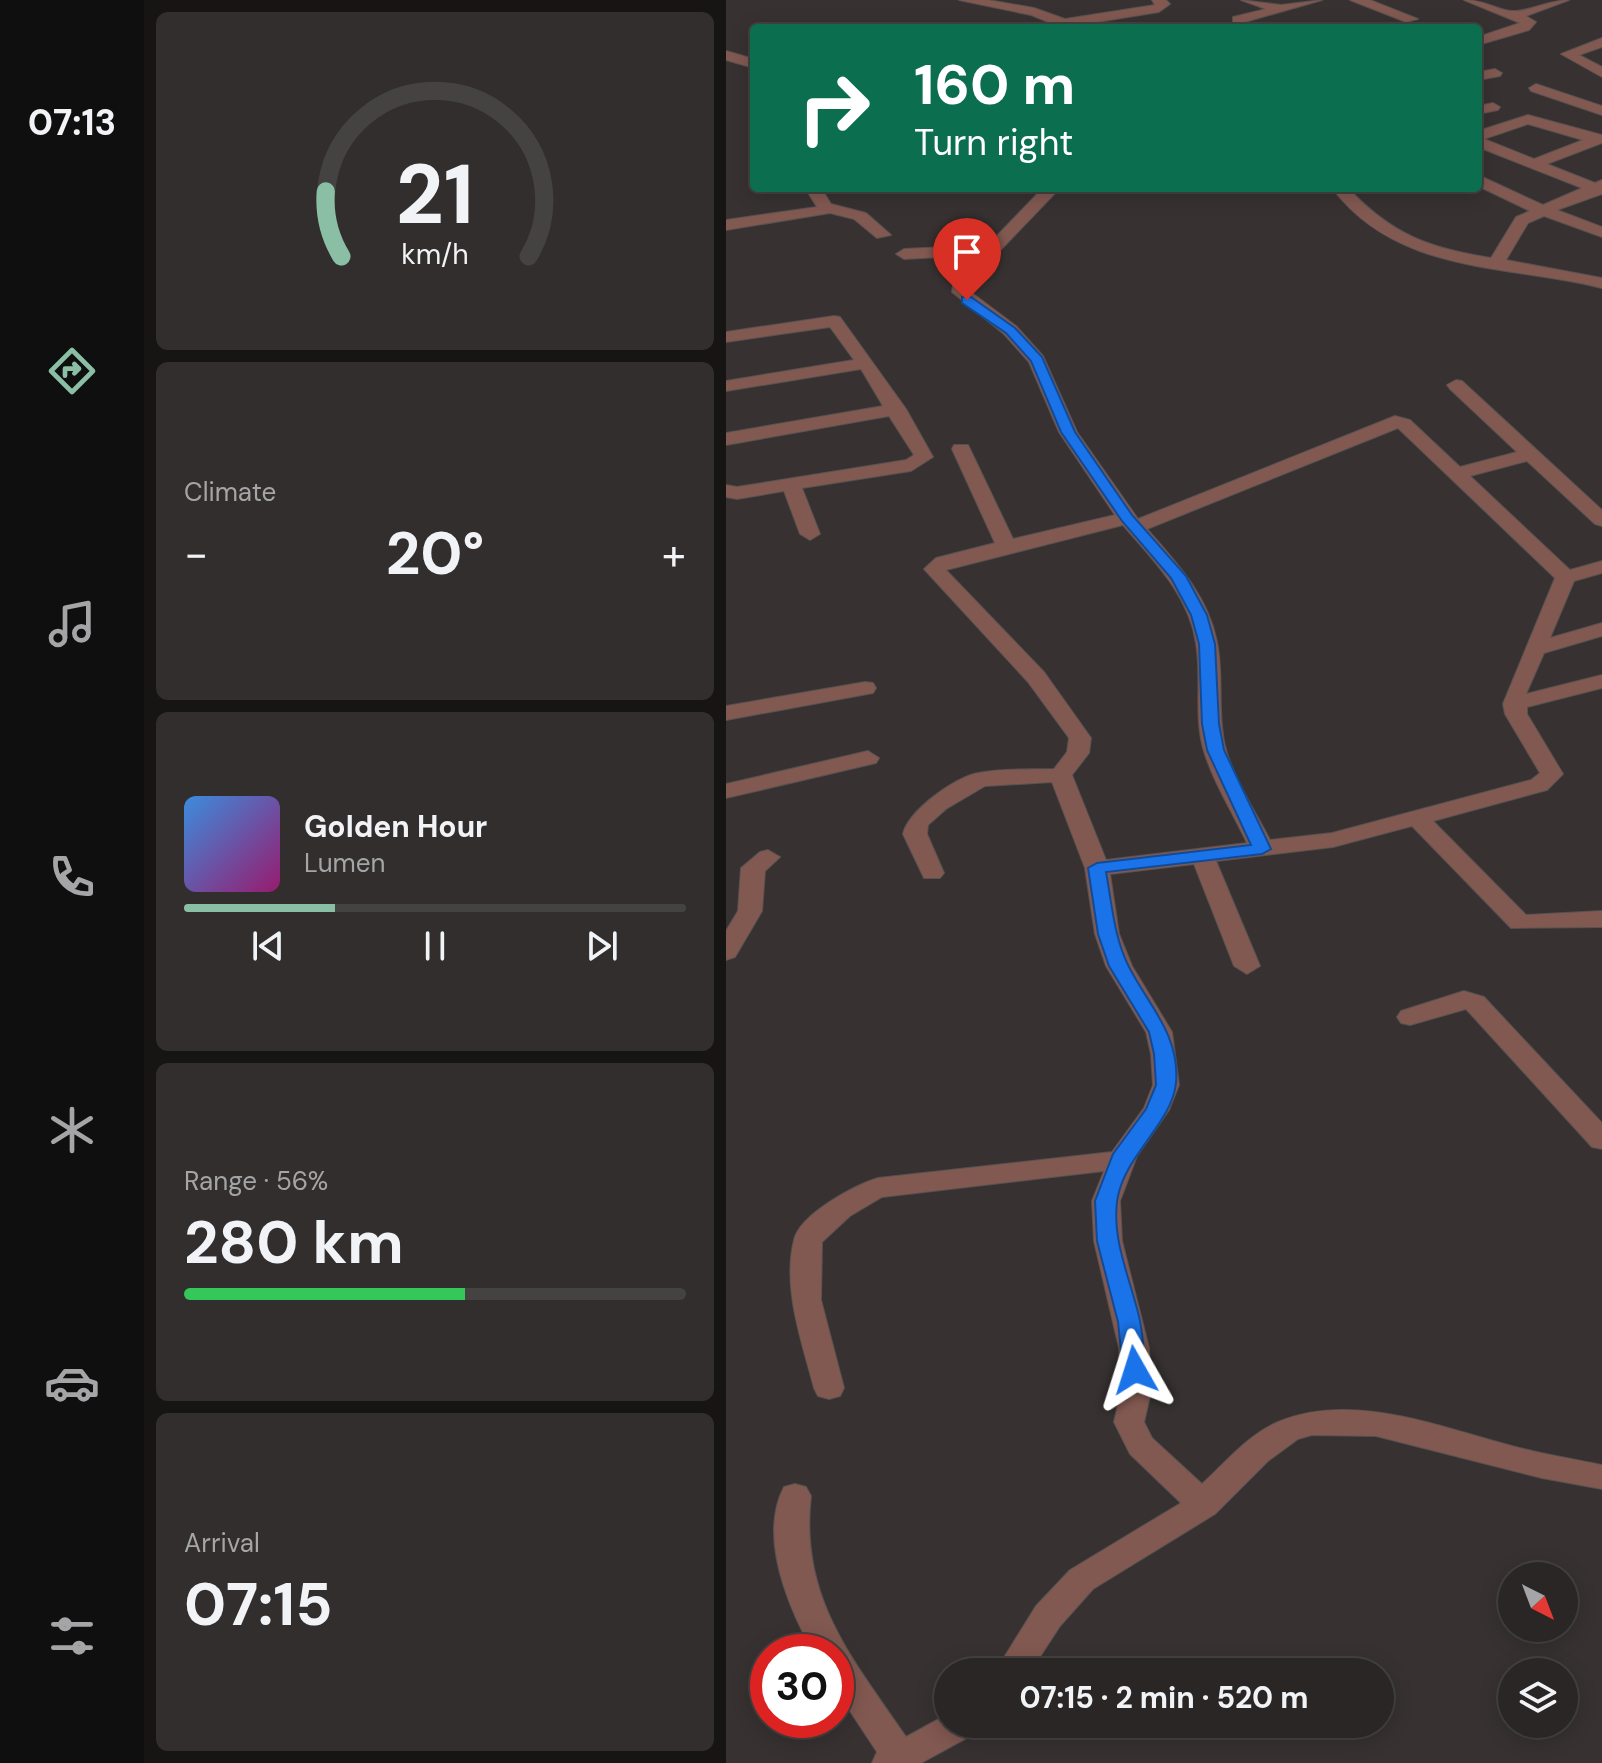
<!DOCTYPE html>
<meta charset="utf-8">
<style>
:root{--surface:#292625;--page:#312e2d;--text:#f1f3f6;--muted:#a5a5a7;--line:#454342;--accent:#8abfa5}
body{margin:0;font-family:"DM Sans",sans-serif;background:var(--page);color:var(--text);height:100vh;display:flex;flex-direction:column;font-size:30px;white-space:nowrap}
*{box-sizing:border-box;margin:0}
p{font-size:26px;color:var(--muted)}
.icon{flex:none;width:44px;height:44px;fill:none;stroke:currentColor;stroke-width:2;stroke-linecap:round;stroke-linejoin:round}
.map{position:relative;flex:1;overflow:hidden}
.details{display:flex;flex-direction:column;gap:12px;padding:12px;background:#171514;width:582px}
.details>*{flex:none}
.top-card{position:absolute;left:24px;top:24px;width:732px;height:168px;border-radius:8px;box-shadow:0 4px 20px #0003,0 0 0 2px var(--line);background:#0b6e4f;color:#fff;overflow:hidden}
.needle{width:52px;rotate:138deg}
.controls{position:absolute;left:772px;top:1562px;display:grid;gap:16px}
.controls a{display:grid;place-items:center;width:80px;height:80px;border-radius:50%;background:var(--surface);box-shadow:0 4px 20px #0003,0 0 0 2px var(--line);font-size:40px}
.speed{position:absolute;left:24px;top:1634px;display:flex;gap:16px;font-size:40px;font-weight:700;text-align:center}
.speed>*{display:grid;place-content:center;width:104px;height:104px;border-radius:50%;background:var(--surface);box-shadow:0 4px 20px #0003,0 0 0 2px var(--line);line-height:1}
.speed .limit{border:12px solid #d22;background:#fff;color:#111}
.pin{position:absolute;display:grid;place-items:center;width:68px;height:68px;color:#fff;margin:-82px -34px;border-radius:50% 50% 50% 0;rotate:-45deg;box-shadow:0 0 8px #0007}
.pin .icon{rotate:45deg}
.me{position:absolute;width:88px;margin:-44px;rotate:354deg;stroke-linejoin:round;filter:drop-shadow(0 0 6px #0008)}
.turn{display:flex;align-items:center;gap:28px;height:168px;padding:0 32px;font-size:36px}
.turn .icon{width:104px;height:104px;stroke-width:2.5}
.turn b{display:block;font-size:56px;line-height:68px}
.big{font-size:60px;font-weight:700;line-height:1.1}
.details .widget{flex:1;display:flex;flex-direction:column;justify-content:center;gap:12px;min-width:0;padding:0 28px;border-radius:12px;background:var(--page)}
.details .dial{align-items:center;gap:0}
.dial svg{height:208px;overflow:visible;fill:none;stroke:var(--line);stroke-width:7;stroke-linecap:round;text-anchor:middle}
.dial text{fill:var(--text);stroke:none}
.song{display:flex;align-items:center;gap:24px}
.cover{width:96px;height:96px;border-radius:12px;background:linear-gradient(135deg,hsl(210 70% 55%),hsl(320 70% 35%))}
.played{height:8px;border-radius:4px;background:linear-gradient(90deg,var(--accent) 30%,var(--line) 30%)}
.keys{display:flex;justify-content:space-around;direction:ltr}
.heat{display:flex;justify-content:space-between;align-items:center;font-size:44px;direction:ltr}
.charge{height:12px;border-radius:6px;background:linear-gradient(90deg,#34c759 56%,var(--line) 0)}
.trip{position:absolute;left:208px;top:1658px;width:460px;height:80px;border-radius:40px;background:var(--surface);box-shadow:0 4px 20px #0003,0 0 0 2px var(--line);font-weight:700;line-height:80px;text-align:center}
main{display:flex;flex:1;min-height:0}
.menu{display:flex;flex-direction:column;width:144px;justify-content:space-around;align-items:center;background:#100f0f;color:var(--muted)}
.menu .icon{width:56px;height:56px}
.menu .on{color:var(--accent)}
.menu b{font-size:36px;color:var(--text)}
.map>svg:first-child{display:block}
</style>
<main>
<nav class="menu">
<b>07:13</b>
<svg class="icon on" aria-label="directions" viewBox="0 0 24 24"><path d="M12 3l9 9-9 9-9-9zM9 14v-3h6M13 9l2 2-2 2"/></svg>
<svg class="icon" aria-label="music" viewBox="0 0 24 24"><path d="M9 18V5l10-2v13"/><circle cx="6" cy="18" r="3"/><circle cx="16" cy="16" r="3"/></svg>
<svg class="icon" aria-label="phone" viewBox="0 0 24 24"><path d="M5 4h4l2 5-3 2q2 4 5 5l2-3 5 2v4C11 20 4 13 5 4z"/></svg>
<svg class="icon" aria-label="climate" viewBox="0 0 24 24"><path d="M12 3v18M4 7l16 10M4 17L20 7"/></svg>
<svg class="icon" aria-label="car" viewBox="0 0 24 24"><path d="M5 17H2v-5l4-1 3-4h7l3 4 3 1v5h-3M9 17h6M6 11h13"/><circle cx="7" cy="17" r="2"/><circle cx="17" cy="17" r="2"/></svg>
<svg class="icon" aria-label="filters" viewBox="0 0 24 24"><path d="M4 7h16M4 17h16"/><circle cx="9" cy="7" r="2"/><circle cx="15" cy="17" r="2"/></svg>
</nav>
<section class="details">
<div class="widget dial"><svg viewBox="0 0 100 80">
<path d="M14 69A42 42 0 1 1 86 69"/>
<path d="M14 69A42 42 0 0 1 8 44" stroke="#8abfa5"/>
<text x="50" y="56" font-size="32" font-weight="700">21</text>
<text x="50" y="72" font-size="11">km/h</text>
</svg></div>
<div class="widget"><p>Climate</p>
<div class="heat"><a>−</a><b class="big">20°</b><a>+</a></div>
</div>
<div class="widget">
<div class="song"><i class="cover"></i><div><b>Golden Hour</b><p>Lumen</p></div></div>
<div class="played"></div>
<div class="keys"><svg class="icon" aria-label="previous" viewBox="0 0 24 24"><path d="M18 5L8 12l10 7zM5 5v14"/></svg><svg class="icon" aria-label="pause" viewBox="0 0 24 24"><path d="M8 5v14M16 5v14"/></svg><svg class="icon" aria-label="next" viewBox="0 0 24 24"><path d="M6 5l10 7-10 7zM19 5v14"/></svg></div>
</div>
<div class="widget"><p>Range · 56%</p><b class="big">280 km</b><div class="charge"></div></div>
<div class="widget"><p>Arrival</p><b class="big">07:15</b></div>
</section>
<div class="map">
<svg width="876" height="1763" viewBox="0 0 876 1763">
<rect width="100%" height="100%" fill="#373231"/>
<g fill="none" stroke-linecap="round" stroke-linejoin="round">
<defs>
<g id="minor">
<polygon points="233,0 262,0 308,8 339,19 429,5 426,0 440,0 444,4 433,12 353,25 356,28 337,28 305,15"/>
<polygon points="515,0 555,5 596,0 512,24 507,23 507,17 540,9"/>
<polygon points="624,0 644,0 692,19 680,22"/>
<path d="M738,0C760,0 773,11 787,11C801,12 823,0 843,0L800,16L810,22L803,30L752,45V37L794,23Z"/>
<polygon points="876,38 876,47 853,55 876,67 876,77 835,54"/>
<polygon points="0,51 28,59 28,68 0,60"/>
<polygon points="769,69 776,73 774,76 752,80 752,72"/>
<polygon points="810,84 876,106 876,115 805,91 803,88"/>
<polygon points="767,103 774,107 772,110 752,114 752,106"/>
<path d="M802,115L876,135V143L821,164L869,183L876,180V194L831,210L876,227V237L818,216L802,223L780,260L876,278V288C780,264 672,275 606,188H622C666,235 703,248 765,258L790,217L804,211L752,186V175L817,205L856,188L752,147V131ZM802,124L857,140L808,159L758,139Z"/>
<polygon points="79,188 95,188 105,204 140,213 165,235 151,238 128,219 104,213 0,230 0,220 91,207"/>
<path d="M317,188H334L242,284V290L290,326L317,356L351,432L412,519L669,416L684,420L734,467L791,452L724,389L721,385L730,380L736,381L876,510V526L869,524L801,461L744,476L844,570L876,561V573L848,581L824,638L876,623V636L818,653L800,694L876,675V688L801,707V714L837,774L821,790L707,821L800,915L876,911V927L785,928L686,826L607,847L490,861L534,966L521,974L508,966L468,864L384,874L393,934L406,966L446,1032L453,1085L443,1110L411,1156L394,1201L396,1241L423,1348L425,1392L418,1422L426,1438L476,1484C499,1463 523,1434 552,1422C626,1391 713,1427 786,1446C815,1454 846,1459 876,1465V1489L816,1478L650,1436L586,1435L572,1439L542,1461L489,1514L367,1589L334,1626L304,1672H269L310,1606L344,1570L455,1503L404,1454L388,1422L395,1392L393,1348L368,1241L366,1201L378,1171L156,1197L124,1216L96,1242L95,1300L118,1388L114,1396L103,1399L92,1396L88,1388C76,1342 56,1288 68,1240C74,1214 129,1185 152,1178L386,1152L418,1108L427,1085L425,1054L420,1032L380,966L369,934L359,868L326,782L259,786L220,809L202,825L201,834L218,873L214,878H198L177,834C182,811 229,777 252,773C277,768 304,770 328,769L341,752L343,738L302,682L198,569L210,558L269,543L226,449L228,445H242L244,449L287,539L389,515L333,432L303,362L278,334L226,292L228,279L252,255L178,259L170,254L178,249L262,245ZM672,428L829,578L777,704L779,714L814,773L805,780L606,833L544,840C529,811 507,778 499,746C491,712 498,676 491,642C482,596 451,563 421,529ZM397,525C427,560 463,595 470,643C476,678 468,714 477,748C486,780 507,813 521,843L380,860L346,775L363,753L365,738L318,672L220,570Z"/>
<polygon points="108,316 114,317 180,409 207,457 185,471 76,488 94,534 84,540 74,534 58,491 11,499 0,497 0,485 11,487 180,460 188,455 163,416 0,445 0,433 157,406 135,369 0,391 0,381 128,360 104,327 0,342 0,332"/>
<polygon points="139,682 147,683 150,688 147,693 0,720 0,706"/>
<polygon points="142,751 153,758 150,763 0,798 0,784"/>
<polygon points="42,850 54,857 39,871 36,911 9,957 0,960 0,931 12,911 15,868 34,852"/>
<polygon points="738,991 758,997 876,1123 876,1149 866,1147 740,1009 684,1025 675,1023 671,1017 675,1011"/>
<path d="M69,1484L80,1487L85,1496C73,1597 126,1658 180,1737L222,1714V1724H253L248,1734L195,1763H146L151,1752L110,1690V1652H87C63,1608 32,1537 58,1487Z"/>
</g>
</defs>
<!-- minor casing -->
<use href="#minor" stroke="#565150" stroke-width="2"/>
<!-- minor -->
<use href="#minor" fill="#825951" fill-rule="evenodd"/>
</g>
<!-- route -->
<path fill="#1a73e8" stroke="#114b97" stroke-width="2" d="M236,297H245L289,328L316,357L349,432L406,515L460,576L481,615L489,644L493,724L498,750L545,849L536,854L380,872C386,904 388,938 403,967C423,1006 454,1035 450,1083C446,1124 396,1157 391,1202C386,1243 406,1283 414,1321C417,1337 418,1354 420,1370L417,1376H401L397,1370L392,1322L371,1241L369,1201L387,1154L420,1109L430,1085L428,1054L423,1032L383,966L372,934L362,868L371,863L525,845L481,750L476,724L473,644L465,615L445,578L396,521L335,432L305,361L280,333L236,303Z"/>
</svg>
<div class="controls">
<a><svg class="needle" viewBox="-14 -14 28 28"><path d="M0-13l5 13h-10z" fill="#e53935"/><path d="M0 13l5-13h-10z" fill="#a5a5a7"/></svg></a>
<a><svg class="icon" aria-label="layers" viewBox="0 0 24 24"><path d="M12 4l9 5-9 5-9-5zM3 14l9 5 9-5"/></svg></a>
</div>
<div class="speed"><div class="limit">30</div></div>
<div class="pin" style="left:241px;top:300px;background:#d93025"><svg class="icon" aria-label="arrive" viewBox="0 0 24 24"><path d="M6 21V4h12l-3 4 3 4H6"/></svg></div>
<svg class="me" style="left:409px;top:1370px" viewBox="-20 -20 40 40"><path d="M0-17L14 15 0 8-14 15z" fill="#1a73e8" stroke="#fff" stroke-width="4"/></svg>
<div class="trip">07:15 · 2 min · 520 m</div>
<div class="top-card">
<div class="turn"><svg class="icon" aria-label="right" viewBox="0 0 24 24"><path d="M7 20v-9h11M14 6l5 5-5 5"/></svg><div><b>160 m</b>Turn right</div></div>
</div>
</div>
</main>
